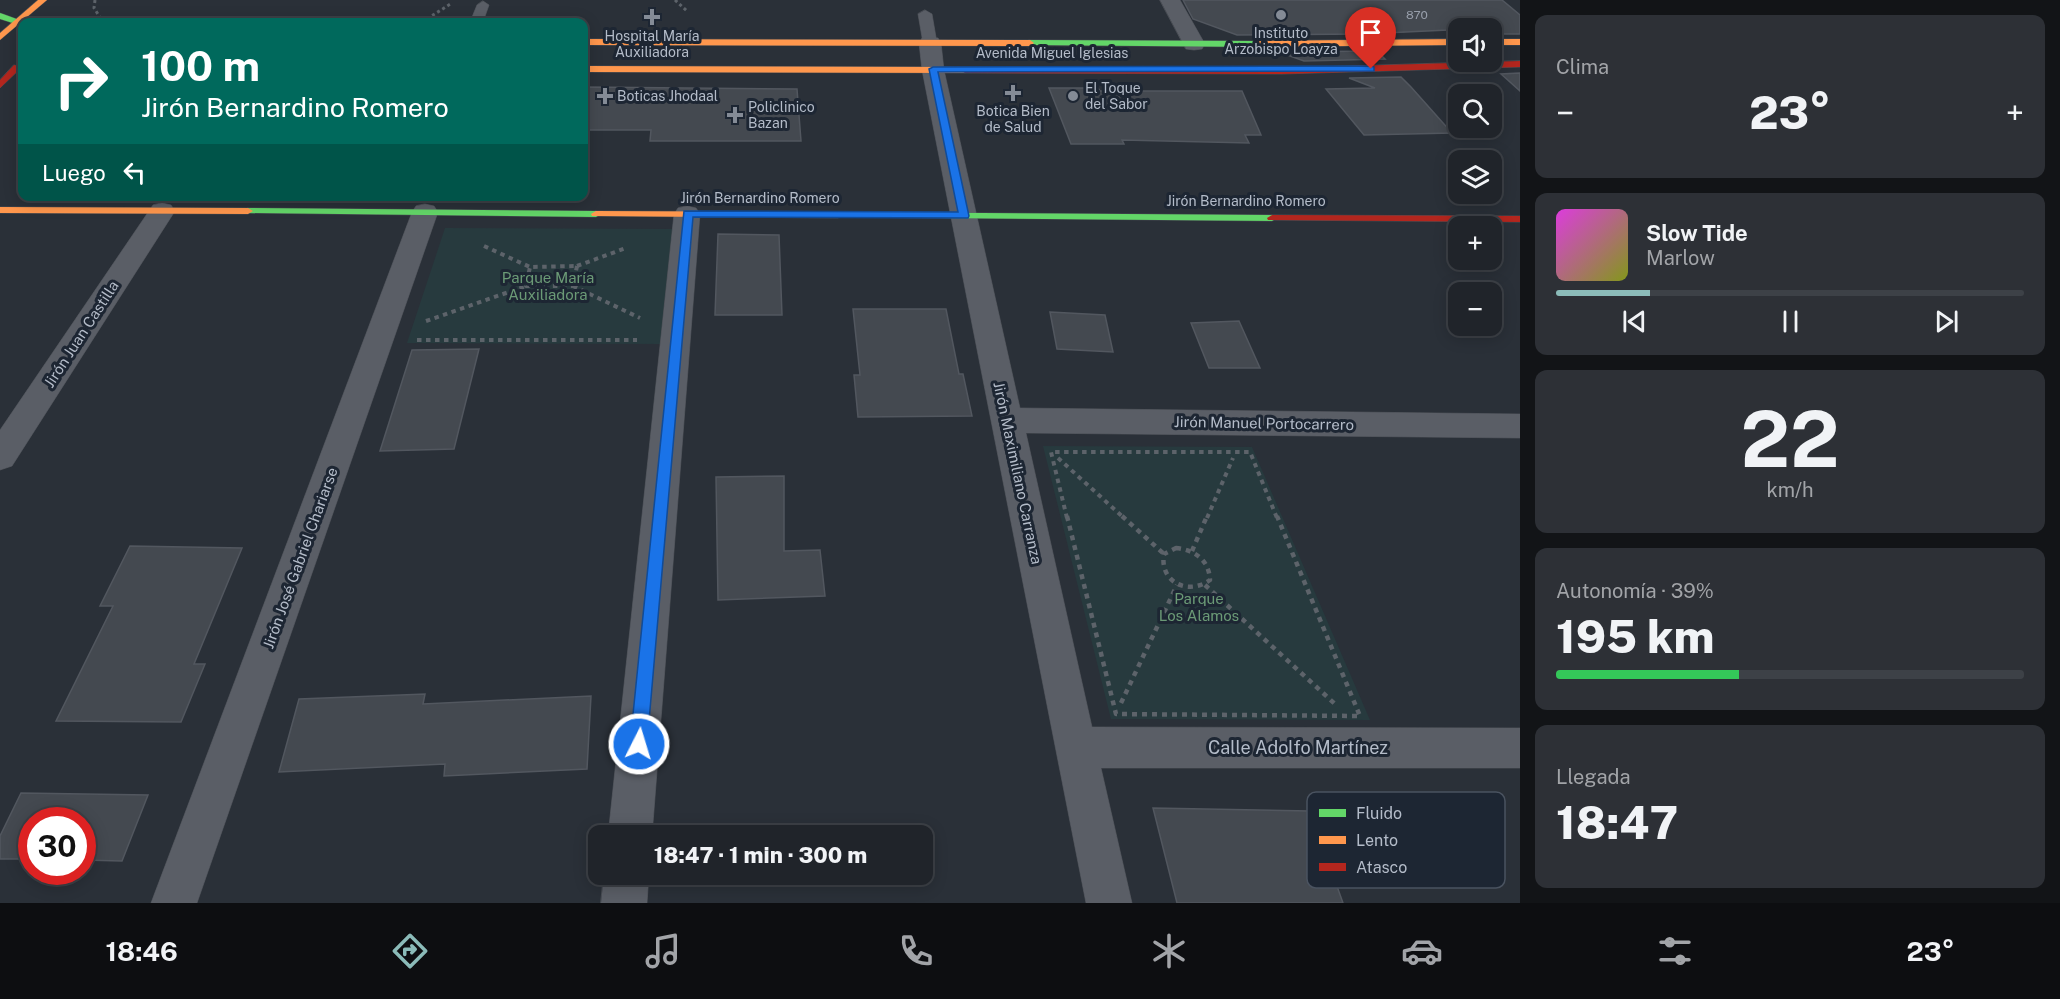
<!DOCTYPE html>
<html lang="es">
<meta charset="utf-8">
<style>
:root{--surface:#20242a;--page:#2d3036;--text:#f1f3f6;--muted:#a2a4a8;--line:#3d4147;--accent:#8bbbb9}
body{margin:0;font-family:"Public Sans",sans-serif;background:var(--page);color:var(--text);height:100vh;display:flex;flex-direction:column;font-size:22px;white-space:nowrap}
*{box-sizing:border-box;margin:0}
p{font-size:20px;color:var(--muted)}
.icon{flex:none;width:33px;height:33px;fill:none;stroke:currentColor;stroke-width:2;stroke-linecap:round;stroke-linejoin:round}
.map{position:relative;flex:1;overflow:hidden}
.panel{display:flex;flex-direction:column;gap:15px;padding:15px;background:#121417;width:540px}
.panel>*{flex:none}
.guide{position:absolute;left:18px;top:18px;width:570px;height:183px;border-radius:12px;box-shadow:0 3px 15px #0003,0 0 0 2px var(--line);background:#00695c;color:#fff;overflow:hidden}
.tools{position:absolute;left:1448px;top:18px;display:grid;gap:12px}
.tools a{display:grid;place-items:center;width:54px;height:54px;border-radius:12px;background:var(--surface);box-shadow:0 3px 15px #0003,0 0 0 2px var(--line);font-size:30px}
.speed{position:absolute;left:18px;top:807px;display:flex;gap:12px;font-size:30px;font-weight:700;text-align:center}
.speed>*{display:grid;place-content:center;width:78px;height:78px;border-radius:50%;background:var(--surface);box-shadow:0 3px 15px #0003,0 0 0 2px var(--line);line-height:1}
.speed .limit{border:9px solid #d22;background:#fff;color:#111}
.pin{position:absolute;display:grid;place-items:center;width:51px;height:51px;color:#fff;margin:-62px -26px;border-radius:50% 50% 50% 0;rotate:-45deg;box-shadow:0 0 6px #0007}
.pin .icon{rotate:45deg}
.me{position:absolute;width:66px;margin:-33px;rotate:5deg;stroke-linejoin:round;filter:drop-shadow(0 0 4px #0008)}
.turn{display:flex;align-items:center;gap:21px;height:126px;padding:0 24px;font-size:27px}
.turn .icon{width:78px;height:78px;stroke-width:2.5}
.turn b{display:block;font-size:42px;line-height:51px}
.then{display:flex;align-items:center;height:57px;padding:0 24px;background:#0003;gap:12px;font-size:22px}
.big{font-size:45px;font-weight:800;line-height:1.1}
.panel .card{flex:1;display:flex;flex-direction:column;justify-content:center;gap:9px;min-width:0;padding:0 21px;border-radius:12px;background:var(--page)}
.panel .dial{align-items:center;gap:0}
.dial b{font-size:78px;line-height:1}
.song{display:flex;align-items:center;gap:18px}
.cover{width:72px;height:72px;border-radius:9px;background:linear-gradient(135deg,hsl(300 70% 55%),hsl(70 70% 35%))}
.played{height:6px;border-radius:3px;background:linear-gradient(90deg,var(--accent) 20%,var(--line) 20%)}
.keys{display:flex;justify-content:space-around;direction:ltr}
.heat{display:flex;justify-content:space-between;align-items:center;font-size:33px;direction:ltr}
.charge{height:9px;border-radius:4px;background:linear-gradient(90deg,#34c759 39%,var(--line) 0)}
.trip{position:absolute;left:588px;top:825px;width:345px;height:60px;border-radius:12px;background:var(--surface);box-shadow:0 3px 15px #0003,0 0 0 2px var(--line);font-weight:800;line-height:60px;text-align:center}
.tab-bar{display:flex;height:96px;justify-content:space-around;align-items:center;background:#0d0e11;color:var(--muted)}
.tab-bar .icon{width:42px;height:42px}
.tab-bar .on{color:var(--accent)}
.tab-bar b{font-size:27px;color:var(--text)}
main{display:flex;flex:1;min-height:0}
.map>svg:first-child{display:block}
</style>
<main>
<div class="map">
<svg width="1520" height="903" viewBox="0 0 1520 903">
<rect width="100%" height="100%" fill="#2a3038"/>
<!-- green -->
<g fill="#273a3e">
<polygon points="445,228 675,229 665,344 407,343"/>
<polygon points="1043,446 1252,447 1370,720 1111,719"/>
</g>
<!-- building -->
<g fill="#444950" stroke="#52575f" stroke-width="1.5">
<polygon points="1183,0 1502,0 1520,15 1520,34 1491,34 1491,28 1458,28 1458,34 1455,34 1448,28 1448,30 1363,34 1237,35 1193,19"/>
<polygon points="1377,51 1385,59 1304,61 1279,52"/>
<polygon points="1520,73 1520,91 1501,74"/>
<polygon points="1401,77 1411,87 1452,133 1364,135 1326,89 1375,88 1349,78"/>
<polygon points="584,87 797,89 801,141 650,141 651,130 584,130"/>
<polygon points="1049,88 1098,88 1100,91 1242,91 1261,135 1245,135 1249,143 1122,140 1124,144 1071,144"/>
<polygon points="718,234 779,235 782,315 715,315"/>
<polygon points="853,309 946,309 959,374 963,374 972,416 858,417 854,375 860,375"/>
<polygon points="1050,312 1105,315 1113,352 1057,349"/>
<polygon points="1239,321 1260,368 1209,368 1191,323"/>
<polygon points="479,349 454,449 380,451 412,350"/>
<polygon points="784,476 784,551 820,550 825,596 718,600 716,477"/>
<polygon points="130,546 242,548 194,664 205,664 181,722 56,721 113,606 100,606"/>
<polygon points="425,694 423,704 591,696 587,769 444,776 445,764 279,772 299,699"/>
<polygon points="21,793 148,795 122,861 82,860 82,820 32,820 32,859 0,859 0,836"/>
<polygon points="1153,808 1310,811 1343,903 1177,903"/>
</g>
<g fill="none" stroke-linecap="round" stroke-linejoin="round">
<defs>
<g id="lane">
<polygon points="483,1 489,5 483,22 470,22 477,5"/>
<polygon points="925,10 932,14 937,43 930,47 923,43 918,14"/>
</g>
<g id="street">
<polygon points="1160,0 1180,0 1205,44 1202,49 1194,50 1186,49"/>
<polygon points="930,37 938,38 941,43 944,70 1020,408 1520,414 1520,438 1026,433 1092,727 1520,728 1520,768 1101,768 1132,903 1086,903 922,70 919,43 922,38"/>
<polygon points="162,203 171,205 175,211 12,466 0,470 0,430 153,205"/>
<polygon points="425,204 434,206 438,212 197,903 151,903 412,212 416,206"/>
<polygon points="687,206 696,208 700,214 652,836 608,836 674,214 678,208"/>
<polygon points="604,874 649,874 647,903 601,903"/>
</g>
<g id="fast">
<polygon points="0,13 3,14 25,22 22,22 22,26 0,19"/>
<polygon points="1030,40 1257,41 1261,44 1257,47 1027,45 1027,41"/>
<polygon points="248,208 596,211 601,214 596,217 244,213 243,211"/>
<polygon points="838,212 1272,215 1277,218 1272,221 834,217 834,213"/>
</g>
<g id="slow">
<polygon points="38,0 47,0 0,40 0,33"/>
<polygon points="584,39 1030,40 1034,43 1030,46 584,45"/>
<polygon points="1458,39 1458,45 1257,47 1253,44 1257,41"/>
<rect x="1491" y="39" width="29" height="6"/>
<polygon points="584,66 965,67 970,70 965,73 584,72"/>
<polygon points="0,207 248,208 253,211 248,214 0,213"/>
<polygon points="596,211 838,212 843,215 838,218 592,216 591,214"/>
</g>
<g id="jam">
<polygon points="1520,61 1520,67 1282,74 965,73 960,70 965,67 1282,68"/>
<polygon points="14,65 22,67 0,88 0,80"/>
<polygon points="1272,215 1520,216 1520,222 1268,220 1267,218"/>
</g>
</defs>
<!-- lane casing -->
<use href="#lane" stroke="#484c53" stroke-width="1"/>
<!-- street casing -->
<use href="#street" stroke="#484c53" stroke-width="1"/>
<!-- fast casing -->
<use href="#fast" stroke="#484c53" stroke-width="1"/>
<!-- slow casing -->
<use href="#slow" stroke="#484c53" stroke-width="1"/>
<!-- jam casing -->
<use href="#jam" stroke="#484c53" stroke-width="1"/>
<!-- path-far2 -->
<g stroke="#5d636a" stroke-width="3" stroke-dasharray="3 3" stroke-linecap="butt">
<polyline points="95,0 94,8 103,22"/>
<polyline points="675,0 687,11"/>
<polyline points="422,22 452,3"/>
</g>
<!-- path-far1 -->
<g stroke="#5d636a" stroke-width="4" stroke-dasharray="4.5 4.5" stroke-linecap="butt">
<polyline points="484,246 530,267"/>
<polyline points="577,266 626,248"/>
<polygon points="577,266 573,286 526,286 530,267"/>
<polyline points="573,286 640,318"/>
<polyline points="426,321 526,286"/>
<polyline points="417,340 637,340"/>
<polyline points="1058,458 1124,518"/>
<polyline points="1067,518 1051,452 1250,452 1277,518"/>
<polyline points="1207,518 1233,458"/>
</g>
<!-- path -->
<g stroke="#5d636a" stroke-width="4.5" stroke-dasharray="5 5" stroke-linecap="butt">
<polyline points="1067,516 1116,714 1360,716 1277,516"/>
<polyline points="1122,516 1164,554"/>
<path d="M1176,548C1195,550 1209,560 1210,580C1188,596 1159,582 1164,554Z"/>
<polyline points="1192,551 1207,516"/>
<polyline points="1205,585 1335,704"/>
<polyline points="1121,703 1177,585"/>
</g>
<!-- lane -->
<use href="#lane" fill="#5a5e66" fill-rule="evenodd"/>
<!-- street -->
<use href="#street" fill="#5a5e66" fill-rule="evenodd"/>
<!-- fast -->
<use href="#fast" fill="#63d668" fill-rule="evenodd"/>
<!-- slow -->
<use href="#slow" fill="#ff974d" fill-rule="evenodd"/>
<!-- jam -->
<use href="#jam" fill="#b3261e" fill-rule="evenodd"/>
</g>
<!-- route -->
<polygon fill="#1a73e8" stroke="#114b97" stroke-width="1.5" points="1371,66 1374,67 1374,71 938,72 969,216 968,218 693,217 647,744 645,750 639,752 633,750 630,744 684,211 958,212 929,69 933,67"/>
<!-- markers -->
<g fill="#848b96" stroke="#1d2633" stroke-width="2">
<circle cx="1281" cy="15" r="6"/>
<path d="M649 8h6v6h6v6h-6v6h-6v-6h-6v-6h6z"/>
<path d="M1010 84h6v6h6v6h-6v6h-6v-6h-6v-6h6z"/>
<path d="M602 87h6v6h6v6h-6v6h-6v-6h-6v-6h6z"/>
<circle cx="1073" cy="96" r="6"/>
<path d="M732 106h6v6h6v6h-6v6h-6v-6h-6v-6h6z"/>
</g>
<g text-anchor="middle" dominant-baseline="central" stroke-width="6" stroke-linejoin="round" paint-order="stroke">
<!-- number labels -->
<g font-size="12" fill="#989fab">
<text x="1417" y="15">870</text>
</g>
<!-- far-poi labels -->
<g font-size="14" fill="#b4bcc9" stroke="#1d2633">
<text x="1281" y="33">Instituto<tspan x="1281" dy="16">Arzobispo Loayza</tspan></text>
<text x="652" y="36">Hospital María<tspan x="652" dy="16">Auxiliadora</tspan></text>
<text x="1085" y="88" text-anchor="start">El Toque<tspan x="1085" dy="16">del Sabor</tspan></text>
<text x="617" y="96" text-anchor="start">Boticas Jhodaal</text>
<text x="748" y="107" text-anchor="start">Policlinico<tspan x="748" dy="16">Bazan</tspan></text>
<text x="1013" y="111">Botica Bien<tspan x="1013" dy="16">de Salud</tspan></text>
</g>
<!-- far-street labels -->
<g font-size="14" fill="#b4bcc9" stroke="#1d2633">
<text x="1052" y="53">Avenida Miguel Iglesias</text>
<text x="760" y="198">Jirón Bernardino Romero</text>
<text x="1246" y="201">Jirón Bernardino Romero</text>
</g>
<!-- park labels -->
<g font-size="15" fill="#6b9a76" stroke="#1d2633">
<text x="548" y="277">Parque María<tspan x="548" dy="17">Auxiliadora</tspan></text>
<text x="1199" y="598">Parque<tspan x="1199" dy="17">Los Alamos</tspan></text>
</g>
<!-- street labels -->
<g font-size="15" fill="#b4bcc9" stroke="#1d2633">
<text transform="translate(81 334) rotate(-57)">Jirón Juan Castilla</text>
<text transform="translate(1264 423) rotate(1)">Jirón Manuel Portocarrero</text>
<text transform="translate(1018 473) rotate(78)">Jirón Maximiliano Carranza</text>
<text transform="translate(300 558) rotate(-70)">Jirón José Gabriel Chariarse</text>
</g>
<!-- near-street labels -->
<g font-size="18" fill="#b4bcc9" stroke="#1d2633">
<text x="1298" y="747">Calle Adolfo Martínez</text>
</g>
</g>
<!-- legend -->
<rect x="1307" y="792" width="198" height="96" rx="9" fill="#1d2633" stroke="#4a5360" stroke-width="1.5"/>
<rect x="1319" y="809" width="27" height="8" fill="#63d668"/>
<rect x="1319" y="836" width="27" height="8" fill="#ff974d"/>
<rect x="1319" y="863" width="27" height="8" fill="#b3261e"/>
<g font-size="16" fill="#b4bcc9">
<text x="1356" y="819">Fluido</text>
<text x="1356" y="846">Lento</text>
<text x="1356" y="873">Atasco</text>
</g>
</svg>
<div class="tools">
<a><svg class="icon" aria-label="sound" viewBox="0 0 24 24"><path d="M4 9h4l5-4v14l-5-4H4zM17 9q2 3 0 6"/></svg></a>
<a><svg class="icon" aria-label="search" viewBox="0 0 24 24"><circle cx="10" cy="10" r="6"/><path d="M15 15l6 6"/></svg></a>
<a><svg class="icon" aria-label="layers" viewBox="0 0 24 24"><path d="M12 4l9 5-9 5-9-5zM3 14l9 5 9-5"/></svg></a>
<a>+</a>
<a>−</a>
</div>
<div class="speed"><div class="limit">30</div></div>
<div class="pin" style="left:1371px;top:69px;background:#d93025"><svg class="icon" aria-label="arrive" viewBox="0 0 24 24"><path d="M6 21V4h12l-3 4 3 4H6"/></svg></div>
<svg class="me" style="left:639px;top:744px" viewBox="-20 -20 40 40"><circle r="17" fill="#1a73e8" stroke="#fff" stroke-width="3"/><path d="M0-11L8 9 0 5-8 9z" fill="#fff"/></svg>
<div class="trip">18:47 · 1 min · 300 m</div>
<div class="guide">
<div class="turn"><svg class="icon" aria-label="right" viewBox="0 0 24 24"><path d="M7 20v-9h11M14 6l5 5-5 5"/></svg><div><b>100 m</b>Jirón Bernardino Romero</div></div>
<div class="then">Luego<svg class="icon" aria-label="left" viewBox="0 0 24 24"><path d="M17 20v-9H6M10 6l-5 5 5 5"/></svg></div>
</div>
</div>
<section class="panel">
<div class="card"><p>Clima</p>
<div class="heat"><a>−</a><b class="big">23°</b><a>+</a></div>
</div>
<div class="card">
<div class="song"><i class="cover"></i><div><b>Slow Tide</b><p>Marlow</p></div></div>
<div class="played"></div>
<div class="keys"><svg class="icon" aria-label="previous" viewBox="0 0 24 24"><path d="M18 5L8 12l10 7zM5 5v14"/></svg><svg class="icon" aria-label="pause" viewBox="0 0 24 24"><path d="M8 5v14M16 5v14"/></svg><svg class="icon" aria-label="next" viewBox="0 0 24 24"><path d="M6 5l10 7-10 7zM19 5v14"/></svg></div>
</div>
<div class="card dial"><b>22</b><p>km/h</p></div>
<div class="card"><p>Autonomía · 39%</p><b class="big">195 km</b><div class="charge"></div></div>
<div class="card"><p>Llegada</p><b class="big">18:47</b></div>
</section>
</main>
<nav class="tab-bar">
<b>18:46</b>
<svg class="icon on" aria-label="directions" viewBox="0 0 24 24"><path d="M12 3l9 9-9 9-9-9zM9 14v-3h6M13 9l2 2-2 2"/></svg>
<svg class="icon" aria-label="music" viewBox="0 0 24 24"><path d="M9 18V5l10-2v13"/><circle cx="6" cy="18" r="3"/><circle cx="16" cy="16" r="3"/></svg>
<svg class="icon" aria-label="phone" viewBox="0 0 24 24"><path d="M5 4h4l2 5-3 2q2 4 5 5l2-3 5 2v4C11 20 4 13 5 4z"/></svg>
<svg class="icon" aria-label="climate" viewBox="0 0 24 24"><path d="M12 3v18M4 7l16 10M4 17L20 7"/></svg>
<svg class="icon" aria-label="car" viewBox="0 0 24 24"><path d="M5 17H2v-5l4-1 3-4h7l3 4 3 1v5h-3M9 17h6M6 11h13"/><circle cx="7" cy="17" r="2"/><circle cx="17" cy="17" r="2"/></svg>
<svg class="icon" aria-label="filters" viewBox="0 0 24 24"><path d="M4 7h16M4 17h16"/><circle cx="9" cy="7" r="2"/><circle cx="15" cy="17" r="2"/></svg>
<b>23°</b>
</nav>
